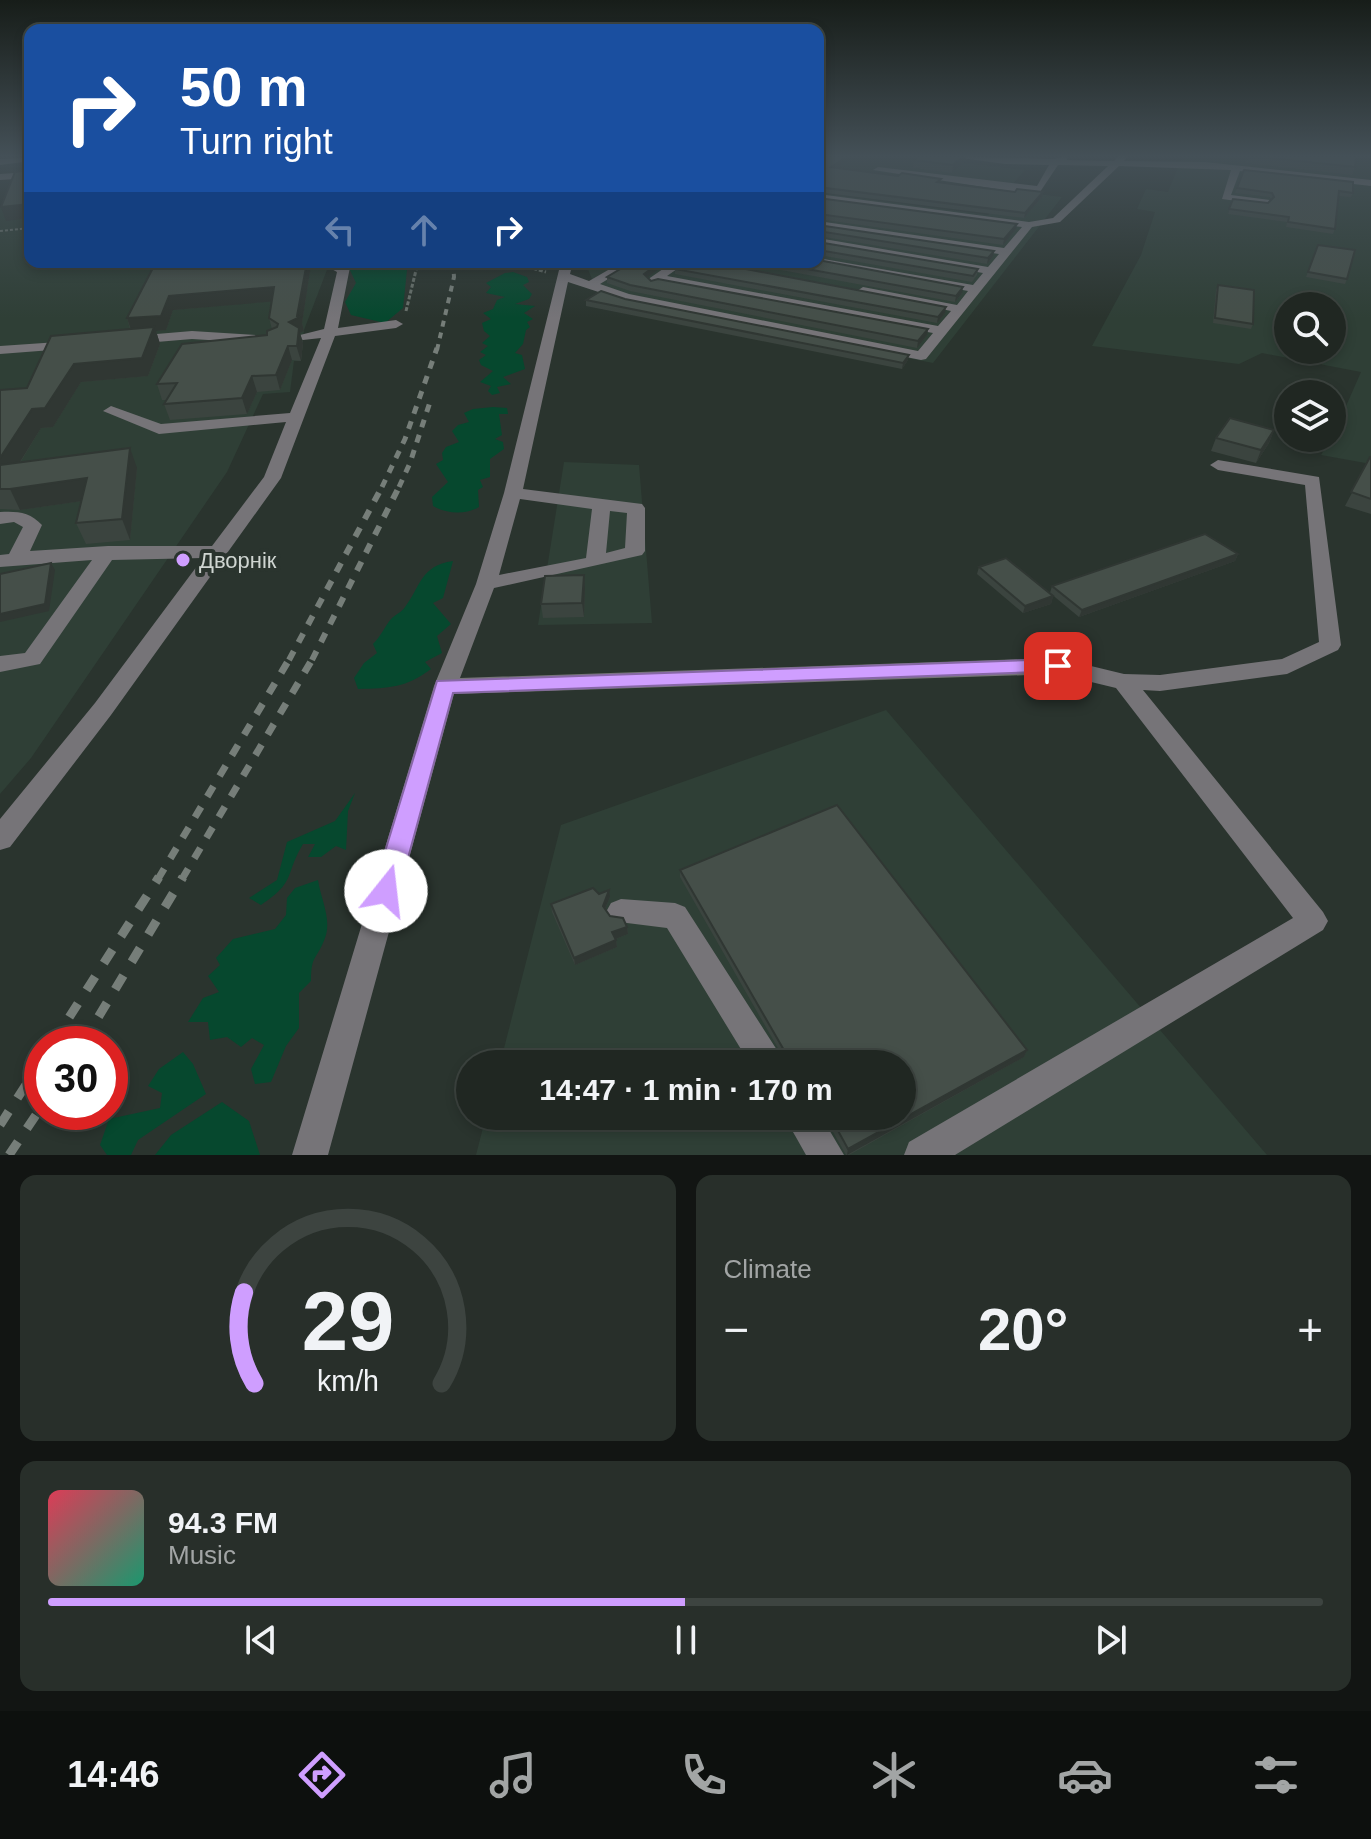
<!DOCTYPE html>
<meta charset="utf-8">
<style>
:root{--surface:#202722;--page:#282f2a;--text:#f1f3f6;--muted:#a2a5a5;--line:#3d4440;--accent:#cf9eff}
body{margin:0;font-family:Helvetica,sans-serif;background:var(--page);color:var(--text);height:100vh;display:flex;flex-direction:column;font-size:30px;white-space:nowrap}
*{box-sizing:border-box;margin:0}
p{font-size:26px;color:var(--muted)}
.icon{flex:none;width:44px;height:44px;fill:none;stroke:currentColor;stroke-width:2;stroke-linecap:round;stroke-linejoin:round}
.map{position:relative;height:1155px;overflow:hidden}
.sheet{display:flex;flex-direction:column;gap:20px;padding:20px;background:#121513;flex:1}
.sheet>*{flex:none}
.guide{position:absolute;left:24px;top:24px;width:800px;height:244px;border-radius:16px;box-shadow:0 4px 12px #0003,0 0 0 2px var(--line);background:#1a4fa0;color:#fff;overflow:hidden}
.fabs{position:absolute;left:1274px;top:292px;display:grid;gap:16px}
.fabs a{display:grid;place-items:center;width:72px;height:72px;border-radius:50%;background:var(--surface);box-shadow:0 4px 12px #0003,0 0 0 2px var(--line);font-size:40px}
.speed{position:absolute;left:24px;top:1026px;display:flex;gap:16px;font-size:40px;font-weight:700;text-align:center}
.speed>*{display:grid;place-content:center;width:104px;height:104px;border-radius:50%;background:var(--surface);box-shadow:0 4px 12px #0003,0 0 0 2px var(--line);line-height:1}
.speed .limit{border:12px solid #d22;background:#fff;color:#111}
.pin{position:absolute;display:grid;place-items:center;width:68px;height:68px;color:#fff;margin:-34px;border-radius:16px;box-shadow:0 4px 12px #0006}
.me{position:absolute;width:88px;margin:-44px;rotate:16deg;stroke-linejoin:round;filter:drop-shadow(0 0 6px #0008)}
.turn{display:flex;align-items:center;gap:28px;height:168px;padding:0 24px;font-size:36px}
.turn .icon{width:104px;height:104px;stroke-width:2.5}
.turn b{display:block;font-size:56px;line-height:68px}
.lanes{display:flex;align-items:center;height:76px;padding:0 24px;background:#0003;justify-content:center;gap:40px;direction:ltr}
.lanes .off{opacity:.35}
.big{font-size:60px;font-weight:800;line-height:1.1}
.sheet .widget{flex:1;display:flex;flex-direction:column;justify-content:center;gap:12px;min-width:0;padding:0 28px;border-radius:16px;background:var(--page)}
.sheet .dial{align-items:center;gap:0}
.dial svg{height:208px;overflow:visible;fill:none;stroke:var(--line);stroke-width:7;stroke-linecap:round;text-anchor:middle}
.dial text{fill:var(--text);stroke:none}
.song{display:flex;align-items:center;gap:24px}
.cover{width:96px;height:96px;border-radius:12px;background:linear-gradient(135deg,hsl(350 70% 55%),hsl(160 70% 35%))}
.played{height:8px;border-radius:4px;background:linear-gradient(90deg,var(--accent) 50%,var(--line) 50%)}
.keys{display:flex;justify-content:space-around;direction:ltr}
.heat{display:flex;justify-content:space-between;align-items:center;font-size:44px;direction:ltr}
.sheet .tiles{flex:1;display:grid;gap:20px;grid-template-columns:1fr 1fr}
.widget:last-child{grid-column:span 2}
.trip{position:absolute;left:456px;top:1050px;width:460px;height:80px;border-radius:40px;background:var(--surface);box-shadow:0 4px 12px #0003,0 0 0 2px var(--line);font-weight:800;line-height:80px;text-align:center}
.tabs{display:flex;height:128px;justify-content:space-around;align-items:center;background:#0d100e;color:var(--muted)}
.tabs .icon{width:56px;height:56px}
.tabs .selected{color:var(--accent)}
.tabs b{font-size:36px;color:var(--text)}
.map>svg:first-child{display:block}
</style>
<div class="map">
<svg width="1371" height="1155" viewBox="0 0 1371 1155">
<rect width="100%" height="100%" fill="#2a342e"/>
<!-- built -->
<g fill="#2f3f36" fill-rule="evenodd">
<polygon points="818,156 905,156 1025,170 991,209 818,170"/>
<path d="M1180,156H1371V464L1321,455L1332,438L1361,372L1262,353L1239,364L1092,346L1141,255L1155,212L1137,209L1146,189L1168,192L1182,157ZM1288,306H1332V350H1288Z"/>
<polygon points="30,179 30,262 330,262 304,330 301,361 294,361 290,392 263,394 227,472 31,758 0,794 0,208 16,181"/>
<polygon points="1012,191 1062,197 933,363 600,298 587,267 587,262 818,262 818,193 988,215"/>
<polygon points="564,462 639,465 652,623 538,625"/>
<polygon points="886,710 1267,1155 476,1155 486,1116 902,1116 902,1064 500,1064 561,825"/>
</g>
<!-- green -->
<g fill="#06482e">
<polygon points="352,262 436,262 439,266 418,266 407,270 403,308 385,323 351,315 345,302 356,283 349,268"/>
<polygon points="513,272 527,277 529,282 523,285 532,294 529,299 515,304 535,306 524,313 533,319 527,322 530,327 526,330 523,344 515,353 522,355 525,369 503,377 511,384 497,387 500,393 492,395 488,391 491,386 480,382 493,371 481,365 479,360 486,355 480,352 488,346 482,343 490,336 484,331 482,323 491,319 483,313 493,309 497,300 505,297 486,293 491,287 486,283 505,273"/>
<path d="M493,407L507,408L508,414H499L502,435L495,439L503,442L504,449L490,459V477L480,480L483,487L478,490L479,507C465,515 447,514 433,506L432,497L448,482L436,464L443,460L442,453L446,447L459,442L452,431L458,425L469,422L464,413L473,409Z"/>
<path d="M453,561L443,598L433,603L451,624L437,636L442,653L425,662L431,669C406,688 389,688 358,689L354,678L364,663L377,653L373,644C381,636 385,626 391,619C396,614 402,612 405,607C421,586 420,566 453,561Z"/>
<path d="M355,793L348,811L346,850L336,846L321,857H308L315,844H303C284,876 297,881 261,905L249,898L277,880L287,842L335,821Z"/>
<path d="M318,880C321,900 332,919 325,938C317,960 311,954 311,981L299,993V1028L286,1046L271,1082L255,1084L251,1069L264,1045L252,1038L241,1047L227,1037L210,1040L208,1022H188L203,998L219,992L208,976L220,965L216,958L233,939L275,929L286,915L287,898L295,888Z"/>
<polygon points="183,1052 193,1064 206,1094 138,1140 131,1155 107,1155 100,1145 109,1119 160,1108 162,1093 148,1086 159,1069"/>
<polygon points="222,1102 249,1121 260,1155 155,1155 171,1135"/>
</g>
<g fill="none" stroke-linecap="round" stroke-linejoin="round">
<!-- path-far1 -->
<polyline stroke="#68716b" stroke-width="2" stroke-dasharray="3 2" stroke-linecap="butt" points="0,231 30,228"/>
<!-- path -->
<g stroke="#68716b" stroke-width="3" stroke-dasharray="4 2" stroke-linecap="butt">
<polyline points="510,262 546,272"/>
<polyline points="406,311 418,262"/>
</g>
<!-- minor -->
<g fill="#767478" fill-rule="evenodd">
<path d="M947,156L1054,159L1066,156L1067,160L1114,161L1119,156H1128L1124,161L1205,162L1371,180V186L1240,171L1231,195L1270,200L1267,205L1222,199L1231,170L1119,166L1060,222L1032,227L926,359L921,360L626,301L568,282L523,489L642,504L645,508V551L642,555L494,588L460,678L1058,658L1124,674L1160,675L1282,659L1319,642L1305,485L1218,470L1210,465L1218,460L1319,477L1341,645L1338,650L1287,674L1160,691L1143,690L1323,912L1328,921L1323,930L955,1155H904L909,1142L1293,918L1116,688L1058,674L454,694L328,1155H292L434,686L476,584L504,493L561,262H573L570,274L589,281L622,262H636L600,284L629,294L918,351L933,333L658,282L653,284L647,280L673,262H687L667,276L938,326L951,311L857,291L863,287L957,305L968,291L813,262H818V258L973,285L983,273L818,244V238L988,267L999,254L818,227V221L1004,248L1022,227L818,200V194L1029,222L1053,218L1108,166L1058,165L1040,192L1010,191L873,170L878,167L1037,186L1049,165L1005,164ZM520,499L592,509L586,558L499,575ZM610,511L627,513L625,548L606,553Z"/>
<polygon points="23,158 23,162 0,165 0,159"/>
<polygon points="30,172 30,178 0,180 0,174"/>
<path d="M319,262H351L338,328L396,320L403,324L396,328L335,336L281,478L111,715L10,847L0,850V819L95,703L203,558L112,560L40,664L0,672V656L25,653L92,560L0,567V555L9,554L23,527L14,522L0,524V512C17,511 30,512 42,525L30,551L108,546H212L264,477L286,422L159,434L103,411L111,406L161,424L290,413L321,338L303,340L296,336L324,329L337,272Z"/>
<polygon points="192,331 256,335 263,339 256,343 192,339 133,344 126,340 133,336"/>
<polygon points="73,341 78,342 78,348 0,354 0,346"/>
<polygon points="621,899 675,903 685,907 786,1064 750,1064 667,928 611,921 606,912 611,903"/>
<polygon points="784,1116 821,1116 844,1155 806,1155"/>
</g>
<!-- rail-far4 -->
<polyline stroke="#767e79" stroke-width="4" stroke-dasharray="6 6" stroke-linecap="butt" points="437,350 454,277 453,262"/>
<!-- rail-far3 -->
<g stroke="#767e79" stroke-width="5" stroke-dasharray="8 8" stroke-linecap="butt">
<polyline points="382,487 405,439 437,348"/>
<polyline points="399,487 410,463 430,402"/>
</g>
<!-- rail-far2 -->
<g stroke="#767e79" stroke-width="6" stroke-dasharray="10 10" stroke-linecap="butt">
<polyline points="289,660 383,485"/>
<polyline points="312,660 400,485"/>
</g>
<!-- rail-far1 -->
<g stroke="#767e79" stroke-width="7" stroke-dasharray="12 12" stroke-linecap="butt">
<polyline points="158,879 290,658"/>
<polyline points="182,879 313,658"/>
</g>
<!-- rail -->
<g stroke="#767e79" stroke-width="9" stroke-dasharray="16 16" stroke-linecap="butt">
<polyline points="52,1044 159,877"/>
<polyline points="82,1044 183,877"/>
<polyline points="0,1125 42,1060"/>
<polyline points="9,1155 42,1106"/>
</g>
</g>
<!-- wall -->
<g fill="#3b443f">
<polygon points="818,156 854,156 836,168 898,176 941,179 940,182 1015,192 1043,192 1042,197 1024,218 818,192"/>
<polygon points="920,156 966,156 965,161 952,173 913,168 914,160"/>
<polygon points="1249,156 1355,167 1352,175 1246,163"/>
<polygon points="1244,170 1353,193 1351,197 1338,196 1335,229 1333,234 1286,227 1287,222 1228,214 1233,199 1268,203 1272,200 1270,197 1235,193"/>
<polygon points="818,198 1016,229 1003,245 818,219"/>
<polygon points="818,225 994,251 993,256 987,264 818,236"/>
<polygon points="818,242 978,269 977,275 972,282 819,255"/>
<polygon points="1318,245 1347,279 1345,284 1306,277"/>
<polygon points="587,262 616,262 602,270 587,267"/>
<polygon points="668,262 647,277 651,281 928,329 927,335 917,348 630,291 607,283 607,277"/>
<polygon points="737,262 818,262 962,293 955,302"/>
<polygon points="311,265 302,323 304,331 300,333 303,343 301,361 292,360 280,390 257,392 247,414 170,420 164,404 167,400 162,400 157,384 267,335 272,329 269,318 272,301 173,310 166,330 156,331 160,344 148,376 81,382 53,427 41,428 20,463 137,468 130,540 86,544 76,523 82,501 20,510 0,509 0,390 27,388 130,329 127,318"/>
<polygon points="675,269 945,313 937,323 675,274"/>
<polygon points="1218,285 1253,324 1251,329 1213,323 1216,290"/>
<polygon points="625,299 908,360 902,369 586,306 586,300"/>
<polygon points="1274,430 1269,443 1256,463 1211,451 1216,438"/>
<polygon points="1371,457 1371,514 1345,506"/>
<polygon points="1238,554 1235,561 1079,617 1050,593 1052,586"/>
<polygon points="979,567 1053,596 1051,604 1023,613 977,574"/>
<polygon points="584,575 585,589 584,617 543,618 541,604"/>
<polygon points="680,870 1027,1050 1024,1057 849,1155 846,1155 824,1116 902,1116 902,1064 787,1064 680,877"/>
<polygon points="599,894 610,897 605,909 610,916 627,927 628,934 616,939 617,947 575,965 552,912 551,904"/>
</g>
<!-- shaded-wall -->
<g fill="#303733">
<polygon points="848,156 854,156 830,172 831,167"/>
<polygon points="963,156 966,156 965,161 952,173 953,165"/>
<polygon points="1043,192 1042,197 1024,218 1025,213"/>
<polygon points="30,204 30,218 6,221 1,207"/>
<polygon points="1017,224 1016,229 1003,245 1004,239"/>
<polygon points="994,251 993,256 987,264 988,258"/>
<polygon points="307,262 311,262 311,265 302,323 304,331 300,333 303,343 301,361 289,322 297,316"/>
<polygon points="606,262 616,262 602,270 602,264"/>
<polygon points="660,262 668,262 644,280 644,274"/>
<polygon points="274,287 278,301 173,310 166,330 156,331 160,344 148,376 81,382 53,427 41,428 5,486 0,476 0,458 32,409 74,364 132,333 127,318 169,296"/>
<polygon points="963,287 962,293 955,302 956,296"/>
<polygon points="946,307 945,313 937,323 938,317"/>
<polygon points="928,329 927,335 917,348 918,341"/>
<polygon points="288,346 292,360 280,390 276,375"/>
<polygon points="909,355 908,360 902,369 903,363"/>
<polygon points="252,376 257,392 247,414 242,398"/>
<polygon points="1274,430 1269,443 1256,463 1261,450"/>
<polygon points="130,448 137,468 130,540 122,519"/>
<polygon points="87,478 96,499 20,510 10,489"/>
<polygon points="1238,554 1235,561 1079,617 1082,610"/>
<polygon points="51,563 55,570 49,611 0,622 0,614"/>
<polygon points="584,575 585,589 584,617 582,603"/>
<polygon points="1053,596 1051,604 1023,613 1025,606"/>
<polygon points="609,890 610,897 603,913 603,906"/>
<polygon points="627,927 628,934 613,940 612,932"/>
<polygon points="616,940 617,947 575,965 574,958"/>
<polygon points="1027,1050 1024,1057 847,1155 848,1149"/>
</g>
<!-- building -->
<g fill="#454f49" stroke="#303733" stroke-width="2">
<polygon points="818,156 848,156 831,167 898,176 902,173 941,179 937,182 1015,192 1017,189 1043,192 1025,213 818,187"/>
<polygon points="920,156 963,156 953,165 914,160"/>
<polygon points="1251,156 1356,156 1355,167"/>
<polygon points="30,170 30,204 1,207 15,172"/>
<polygon points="1244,170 1353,182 1353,193 1339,191 1335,229 1288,222 1289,217 1229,209 1233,199 1268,203 1274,197 1272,193 1237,188"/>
<polygon points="818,198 1017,224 1004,239 818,214"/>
<polygon points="818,225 994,251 988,258 818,231"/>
<polygon points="818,242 978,269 973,276 818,250"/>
<polygon points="1318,245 1355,250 1347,279 1308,272"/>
<polygon points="818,260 963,287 956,296 768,262 818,262"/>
<polygon points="165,262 307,262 297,316 300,317 289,322 299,328 297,346 288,346 276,375 252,376 242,398 164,404 177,383 157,384 182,344 267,335 267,331 277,327 278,324 269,318 274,287 169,296 161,316 127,318 155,264 164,263"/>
<polygon points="632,262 660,262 644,274 651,281 658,279 928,329 918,341 630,285 607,277"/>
<polygon points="684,262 709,262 946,307 938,317 675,269"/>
<polygon points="1218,285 1254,290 1253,324 1215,318"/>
<polygon points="601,291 625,299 909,355 903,363 586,300"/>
<polygon points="154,327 142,358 74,364 45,408 32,409 0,458 0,390 27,388 51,336"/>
<polygon points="1230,418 1274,430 1261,450 1216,438"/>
<polygon points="130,448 122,519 76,523 87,478 10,489 0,489 0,465"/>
<polygon points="1370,457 1371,457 1371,499 1351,492"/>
<polygon points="1205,534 1238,554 1082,610 1052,586"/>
<polygon points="1006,558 1053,596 1025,606 979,567"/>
<polygon points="51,563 45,604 0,614 0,574"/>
<polygon points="584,575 582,603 541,604 545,576"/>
<polygon points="837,805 1027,1050 848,1149 830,1116 902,1116 902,1064 792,1064 680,870"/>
<polygon points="593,888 599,894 609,890 603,906 610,916 623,918 627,927 612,932 616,940 574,958 551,904"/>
</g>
<!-- sky -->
<linearGradient id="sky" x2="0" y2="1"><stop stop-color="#171d19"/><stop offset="0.49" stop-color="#445057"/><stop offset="1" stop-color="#445057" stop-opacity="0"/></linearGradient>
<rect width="1371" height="318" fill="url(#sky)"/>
<!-- route -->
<polygon fill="#cf9eff" stroke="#8767a6" stroke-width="2" points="1058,659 1068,666 1065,671 453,693 399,891 395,899 386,902 377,899 373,891 437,681"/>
<!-- markers -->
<circle fill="#cf9eff" stroke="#2a342e" stroke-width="3" cx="183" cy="560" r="8"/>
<g text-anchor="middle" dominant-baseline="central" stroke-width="8" stroke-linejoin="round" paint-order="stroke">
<!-- poi labels -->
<g font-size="22" fill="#cfd5d1" stroke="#2a342e" text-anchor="start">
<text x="199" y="560">Дворнік</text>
</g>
</g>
</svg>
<div class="fabs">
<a><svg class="icon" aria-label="search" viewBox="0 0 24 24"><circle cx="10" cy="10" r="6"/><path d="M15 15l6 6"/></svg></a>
<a><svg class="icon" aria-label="layers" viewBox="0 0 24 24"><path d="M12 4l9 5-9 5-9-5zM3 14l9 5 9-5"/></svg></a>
</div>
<div class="speed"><div class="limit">30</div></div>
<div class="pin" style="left:1058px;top:666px;background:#d93025"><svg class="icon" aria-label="arrive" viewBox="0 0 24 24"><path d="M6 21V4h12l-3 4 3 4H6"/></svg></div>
<svg class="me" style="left:386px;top:891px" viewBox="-20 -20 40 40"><circle r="19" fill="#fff"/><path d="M0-13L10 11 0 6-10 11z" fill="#cf9eff"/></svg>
<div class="trip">14:47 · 1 min · 170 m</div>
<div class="guide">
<div class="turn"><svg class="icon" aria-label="right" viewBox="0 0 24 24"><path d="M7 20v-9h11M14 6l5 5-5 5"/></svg><div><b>50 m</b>Turn right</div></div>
<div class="lanes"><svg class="icon off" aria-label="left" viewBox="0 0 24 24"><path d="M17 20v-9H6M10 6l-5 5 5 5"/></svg><svg class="icon off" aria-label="ahead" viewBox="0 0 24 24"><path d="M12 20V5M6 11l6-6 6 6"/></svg><svg class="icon" aria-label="right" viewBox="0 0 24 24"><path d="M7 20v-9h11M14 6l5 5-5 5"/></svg></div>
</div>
</div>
<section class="sheet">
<div class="tiles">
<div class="widget dial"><svg viewBox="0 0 100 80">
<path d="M14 69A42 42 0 1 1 86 69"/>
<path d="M14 69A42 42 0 0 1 10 34" stroke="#cf9eff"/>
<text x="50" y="56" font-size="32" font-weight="700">29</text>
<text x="50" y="72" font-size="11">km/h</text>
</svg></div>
<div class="widget"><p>Climate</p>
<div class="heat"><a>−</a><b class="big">20°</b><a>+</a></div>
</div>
<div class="widget">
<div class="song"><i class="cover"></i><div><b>94.3 FM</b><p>Music</p></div></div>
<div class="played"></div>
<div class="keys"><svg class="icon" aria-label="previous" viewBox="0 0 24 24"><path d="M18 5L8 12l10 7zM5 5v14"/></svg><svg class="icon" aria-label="pause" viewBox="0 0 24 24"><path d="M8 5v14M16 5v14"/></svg><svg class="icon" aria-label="next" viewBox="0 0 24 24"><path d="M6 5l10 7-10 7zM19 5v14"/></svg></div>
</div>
</div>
</section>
<nav class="tabs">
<b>14:46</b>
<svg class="icon selected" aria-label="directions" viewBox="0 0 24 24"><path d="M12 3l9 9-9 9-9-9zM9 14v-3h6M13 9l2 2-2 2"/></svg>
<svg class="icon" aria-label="music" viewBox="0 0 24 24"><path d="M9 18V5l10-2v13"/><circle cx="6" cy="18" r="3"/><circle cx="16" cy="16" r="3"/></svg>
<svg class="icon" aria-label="phone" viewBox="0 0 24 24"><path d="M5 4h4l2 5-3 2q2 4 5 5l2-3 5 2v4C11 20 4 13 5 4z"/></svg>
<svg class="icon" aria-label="climate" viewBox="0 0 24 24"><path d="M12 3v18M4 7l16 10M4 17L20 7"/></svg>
<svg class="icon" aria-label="car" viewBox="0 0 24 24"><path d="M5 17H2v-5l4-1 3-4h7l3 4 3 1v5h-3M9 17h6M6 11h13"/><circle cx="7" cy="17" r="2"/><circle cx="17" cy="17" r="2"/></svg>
<svg class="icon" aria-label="filters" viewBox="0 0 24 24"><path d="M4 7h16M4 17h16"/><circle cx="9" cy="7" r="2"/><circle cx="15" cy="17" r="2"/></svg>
</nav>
